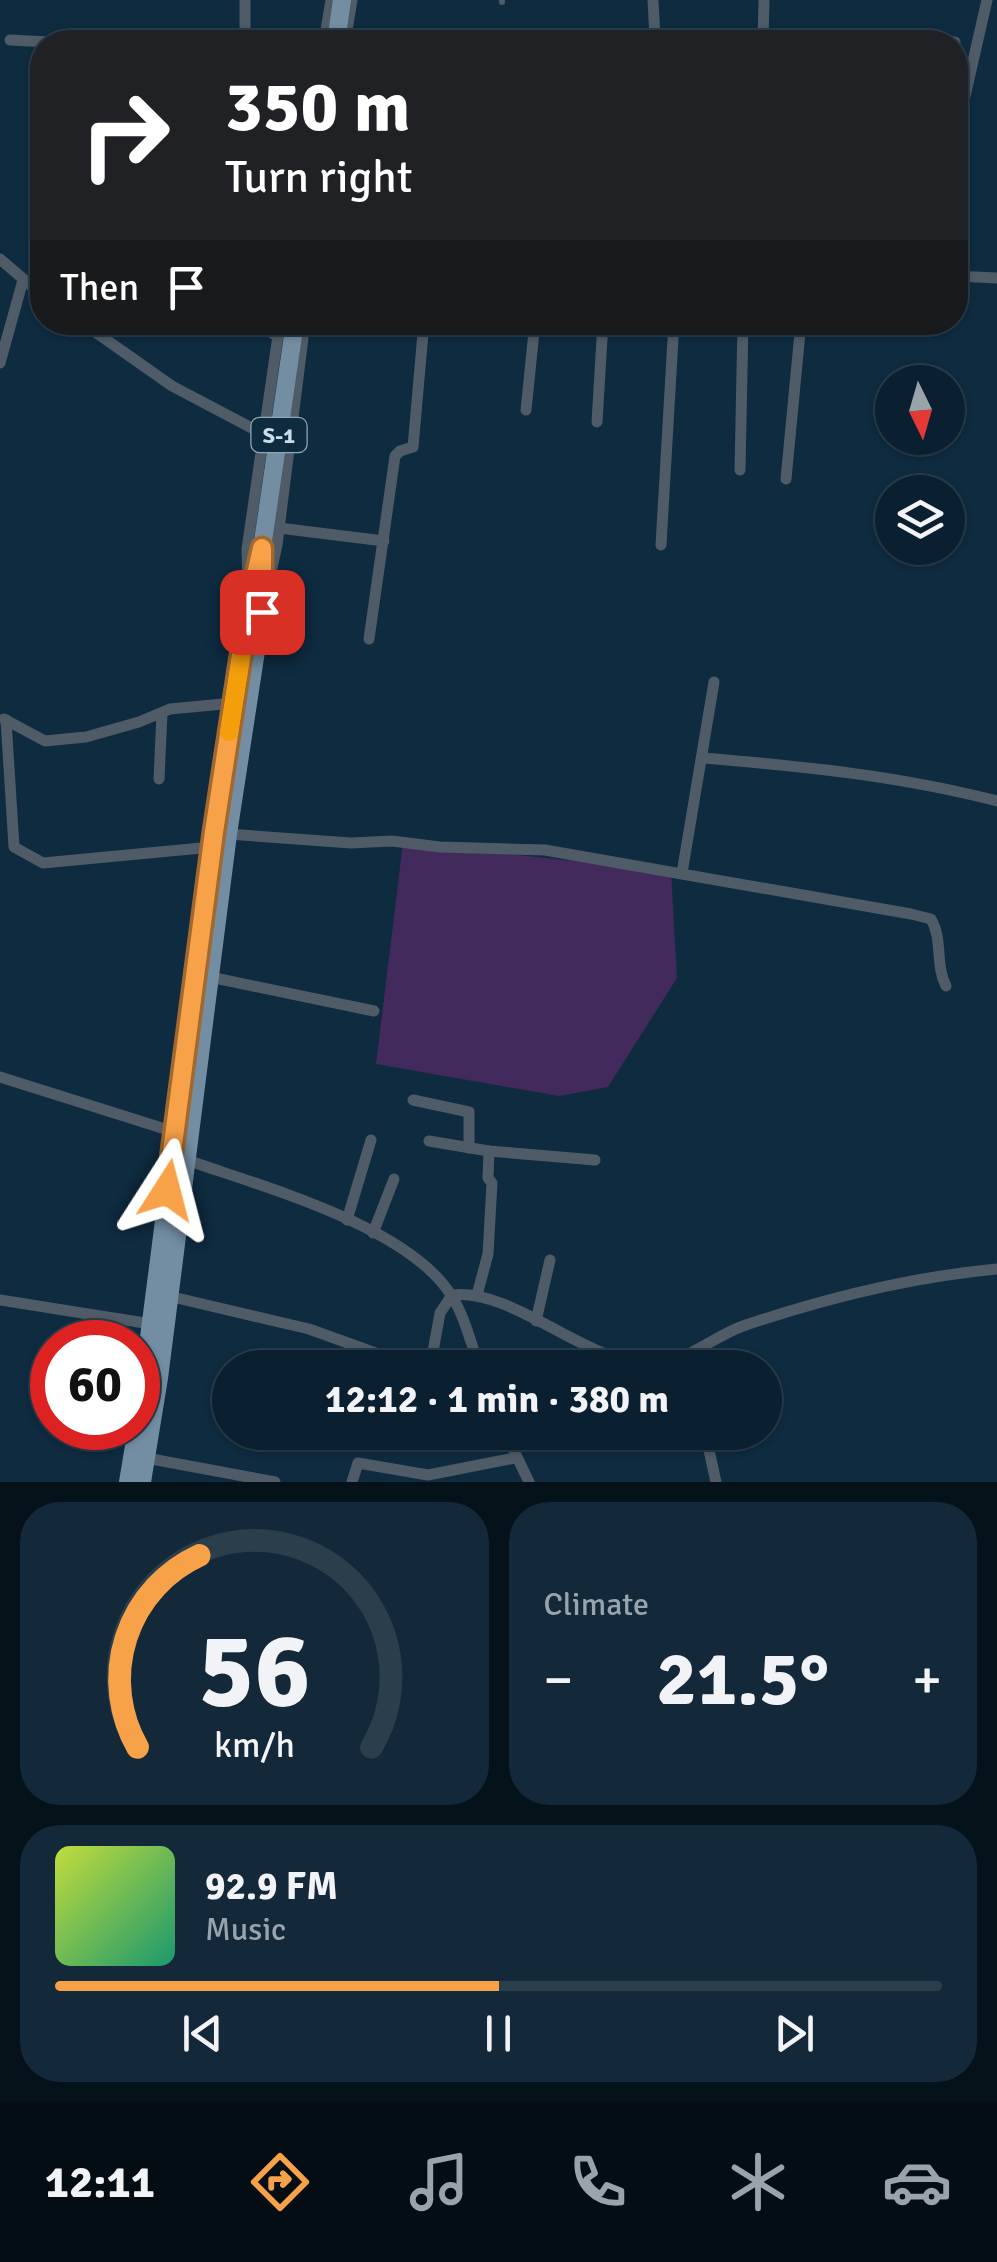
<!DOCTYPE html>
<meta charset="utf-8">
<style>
:root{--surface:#0a2030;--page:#132838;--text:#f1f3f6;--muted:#99a3ab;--line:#2a3e4c;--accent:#f7a148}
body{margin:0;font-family:Signika,sans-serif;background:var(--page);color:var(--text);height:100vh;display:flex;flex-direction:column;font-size:38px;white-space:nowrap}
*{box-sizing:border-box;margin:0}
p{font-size:32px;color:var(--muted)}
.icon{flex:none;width:55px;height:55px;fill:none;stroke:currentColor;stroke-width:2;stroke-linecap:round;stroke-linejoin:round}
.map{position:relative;height:1482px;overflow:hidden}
.details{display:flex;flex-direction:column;gap:20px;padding:20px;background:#06121a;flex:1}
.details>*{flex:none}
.hud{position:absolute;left:30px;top:30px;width:938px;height:305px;border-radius:40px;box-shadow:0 2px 8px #0004,0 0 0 2px var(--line);background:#202124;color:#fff;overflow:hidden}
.needle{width:65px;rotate:175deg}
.fabs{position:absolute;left:875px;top:365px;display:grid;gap:20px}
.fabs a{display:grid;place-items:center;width:90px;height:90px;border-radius:50%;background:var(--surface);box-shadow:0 2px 8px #0004,0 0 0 2px var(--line);font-size:50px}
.speed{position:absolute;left:30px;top:1320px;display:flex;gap:20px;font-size:50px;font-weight:700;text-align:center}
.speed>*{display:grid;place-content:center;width:130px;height:130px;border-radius:50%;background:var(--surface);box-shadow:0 2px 8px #0004,0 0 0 2px var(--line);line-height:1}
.speed .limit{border:15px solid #d22;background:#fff;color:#111}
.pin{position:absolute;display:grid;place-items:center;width:85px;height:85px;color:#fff;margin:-42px;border-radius:20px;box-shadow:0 5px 15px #0006}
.me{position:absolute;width:110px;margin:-55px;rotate:9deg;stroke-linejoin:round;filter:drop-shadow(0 0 8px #0008)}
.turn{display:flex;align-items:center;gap:35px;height:210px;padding:0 30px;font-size:45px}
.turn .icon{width:130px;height:130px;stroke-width:2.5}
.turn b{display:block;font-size:70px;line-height:85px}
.then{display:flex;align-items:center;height:95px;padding:0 30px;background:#0003;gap:20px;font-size:38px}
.big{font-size:75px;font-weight:800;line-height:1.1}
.details .widget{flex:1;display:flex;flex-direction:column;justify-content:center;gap:15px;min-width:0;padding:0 35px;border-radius:40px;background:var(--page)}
.details .dial{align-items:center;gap:0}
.dial svg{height:260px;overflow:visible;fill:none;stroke:var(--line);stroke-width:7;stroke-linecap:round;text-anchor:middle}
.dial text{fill:var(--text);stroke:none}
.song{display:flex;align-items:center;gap:30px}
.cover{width:120px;height:120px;border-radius:15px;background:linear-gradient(135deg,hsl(70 70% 55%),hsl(160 70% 35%))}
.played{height:10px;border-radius:5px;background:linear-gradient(90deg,var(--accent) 50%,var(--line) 50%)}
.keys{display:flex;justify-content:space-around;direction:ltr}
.heat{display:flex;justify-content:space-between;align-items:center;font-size:55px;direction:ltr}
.details .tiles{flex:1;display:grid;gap:20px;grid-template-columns:1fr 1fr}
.widget:last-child{grid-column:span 2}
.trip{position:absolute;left:212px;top:1350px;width:570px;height:100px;border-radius:50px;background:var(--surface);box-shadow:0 2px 8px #0004,0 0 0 2px var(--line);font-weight:800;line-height:100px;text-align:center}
.menu{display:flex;height:160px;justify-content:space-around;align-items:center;background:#040d13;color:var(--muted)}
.menu .icon{width:70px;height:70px}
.menu .active{color:var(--accent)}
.menu b{font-size:45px;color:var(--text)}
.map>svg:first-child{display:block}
</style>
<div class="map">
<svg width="997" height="1482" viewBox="0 0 997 1482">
<rect width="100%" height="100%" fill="#0e2b40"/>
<!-- green -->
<polygon fill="#422a5d" points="403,843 671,871 677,978 608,1087 559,1096 376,1064"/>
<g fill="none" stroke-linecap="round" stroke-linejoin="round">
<!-- lane -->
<polyline stroke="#4f5b66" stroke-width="6" points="502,2 502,0"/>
<!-- street -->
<g stroke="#4f5b66" stroke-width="11">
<polyline points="245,0 245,42"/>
<polyline points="653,0 655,38"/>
<polyline points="810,34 955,42"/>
<polyline points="10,40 50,42"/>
<polyline points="324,42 331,0"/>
<polyline points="345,42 352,0"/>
<polyline points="763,42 764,0"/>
<polyline points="955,140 987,0"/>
<polyline points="0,259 42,295"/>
<polyline points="955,276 997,278"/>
<polyline points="81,322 172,386 263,434"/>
<polyline points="251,322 278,336"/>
<polyline points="0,363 23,280"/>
<polyline points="526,410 535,322"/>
<polyline points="597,422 603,322"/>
<polyline points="740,470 743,322"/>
<polyline points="786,479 801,322"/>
<polyline points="279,528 384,541"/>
<polyline points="661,545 674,322"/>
<polyline points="248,585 247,549 280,322"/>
<polyline points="267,590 277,545 305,322"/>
<polyline points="369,639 395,456 400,451 413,447 424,322"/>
<polyline points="4,719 45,741 86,737 139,722 170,709 234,703"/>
<polyline points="6,720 14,847 43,863 212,847"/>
<path d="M703,758C802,766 900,776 997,801"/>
<polyline points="159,779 162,713"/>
<path d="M228,834L351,843L392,841L440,847L545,850L911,914L931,919C943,939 935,965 946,986"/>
<polyline points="682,873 714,682"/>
<polyline points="210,977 374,1011"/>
<polyline points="0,1077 181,1134"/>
<polyline points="413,1100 469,1112 469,1148"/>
<polyline points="429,1141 489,1151 595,1160"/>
<path d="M184,1159C260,1186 407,1225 451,1295C465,1316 471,1345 480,1368"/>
<polyline points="347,1220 371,1140"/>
<polyline points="373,1233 394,1179"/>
<polyline points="164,1295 309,1329 381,1355"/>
<polyline points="477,1295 488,1254 492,1183 488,1178 489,1151"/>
<polyline points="0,1300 151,1324"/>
<polyline points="536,1321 550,1260"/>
<path d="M430,1368L440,1313L452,1295C518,1288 593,1372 660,1363C690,1359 715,1336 743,1326C826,1298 910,1277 997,1269"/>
<polyline points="765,1413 775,1411"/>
<polyline points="505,1432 529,1482"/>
<polyline points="705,1432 716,1482"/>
<polyline points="146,1458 275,1482"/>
<polyline points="352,1482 358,1463 428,1475 515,1458"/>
</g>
<!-- primary -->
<g stroke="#738ea3" stroke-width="18">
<polyline points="336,42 342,0"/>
<polyline points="138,1423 214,832 248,610 262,548 295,322"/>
<polyline points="128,1482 137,1428"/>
<polyline points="142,1482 159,1378 228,834 262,612 262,583"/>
</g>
</g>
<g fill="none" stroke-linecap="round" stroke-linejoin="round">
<defs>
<polyline id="route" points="167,1190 214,832 248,610 262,548 262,612"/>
</defs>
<!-- route casing -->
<use href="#route" stroke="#a1692f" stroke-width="25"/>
<!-- route -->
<use href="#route" stroke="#f7a148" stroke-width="18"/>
<!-- slow -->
<polyline stroke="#f59e0b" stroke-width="18" points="229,732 252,591"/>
</g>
<g text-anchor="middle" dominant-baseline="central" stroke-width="10" stroke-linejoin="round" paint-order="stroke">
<!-- shield labels -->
<rect fill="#0e2b40" stroke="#93a7b7" stroke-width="2.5" x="251.5" y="418" width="55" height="34" rx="8"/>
<g font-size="22" font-weight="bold" fill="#ccdcea">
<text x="279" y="435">S-1</text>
</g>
</g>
</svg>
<div class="fabs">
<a><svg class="needle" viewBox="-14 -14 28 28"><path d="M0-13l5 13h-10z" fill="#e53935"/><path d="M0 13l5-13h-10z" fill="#99a3ab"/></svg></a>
<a><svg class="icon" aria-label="layers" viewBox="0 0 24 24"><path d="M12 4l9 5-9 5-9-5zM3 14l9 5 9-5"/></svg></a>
</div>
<div class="speed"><div class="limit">60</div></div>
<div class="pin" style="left:262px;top:612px;background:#d93025"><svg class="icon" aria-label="arrive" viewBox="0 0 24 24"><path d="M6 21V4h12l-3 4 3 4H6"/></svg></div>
<svg class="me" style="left:167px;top:1190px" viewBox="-20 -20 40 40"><path d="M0-17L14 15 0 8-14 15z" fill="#f7a148" stroke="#fff" stroke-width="4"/></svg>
<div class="trip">12:12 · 1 min · 380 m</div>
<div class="hud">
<div class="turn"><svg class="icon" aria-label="right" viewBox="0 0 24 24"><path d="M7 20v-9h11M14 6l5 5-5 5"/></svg><div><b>350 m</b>Turn right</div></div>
<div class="then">Then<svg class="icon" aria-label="arrive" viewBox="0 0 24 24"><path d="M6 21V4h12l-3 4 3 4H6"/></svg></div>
</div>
</div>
<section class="details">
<div class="tiles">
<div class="widget dial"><svg viewBox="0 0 100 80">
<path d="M14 69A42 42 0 1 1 86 69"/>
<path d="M14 69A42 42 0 0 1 33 10" stroke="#f7a148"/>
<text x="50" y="56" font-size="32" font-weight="700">56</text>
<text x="50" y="72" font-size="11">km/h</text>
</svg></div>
<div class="widget"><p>Climate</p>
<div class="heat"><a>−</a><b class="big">21.5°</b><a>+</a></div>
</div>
<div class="widget">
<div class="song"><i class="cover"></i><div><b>92.9 FM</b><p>Music</p></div></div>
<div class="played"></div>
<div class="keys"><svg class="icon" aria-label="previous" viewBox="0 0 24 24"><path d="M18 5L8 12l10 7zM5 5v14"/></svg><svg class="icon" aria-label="pause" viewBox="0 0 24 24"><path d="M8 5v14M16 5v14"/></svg><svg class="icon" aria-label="next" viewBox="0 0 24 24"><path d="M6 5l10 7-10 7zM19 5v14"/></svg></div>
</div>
</div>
</section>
<nav class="menu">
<b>12:11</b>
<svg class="icon active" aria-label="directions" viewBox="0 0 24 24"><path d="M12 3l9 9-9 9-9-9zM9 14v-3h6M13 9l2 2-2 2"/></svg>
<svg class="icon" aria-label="music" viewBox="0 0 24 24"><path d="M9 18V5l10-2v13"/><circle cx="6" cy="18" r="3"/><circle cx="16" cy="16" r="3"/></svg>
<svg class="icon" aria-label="phone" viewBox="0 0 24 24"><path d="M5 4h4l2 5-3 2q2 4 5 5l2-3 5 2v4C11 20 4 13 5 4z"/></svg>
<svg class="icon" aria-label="climate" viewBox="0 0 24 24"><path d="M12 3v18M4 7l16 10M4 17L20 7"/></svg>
<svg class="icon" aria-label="car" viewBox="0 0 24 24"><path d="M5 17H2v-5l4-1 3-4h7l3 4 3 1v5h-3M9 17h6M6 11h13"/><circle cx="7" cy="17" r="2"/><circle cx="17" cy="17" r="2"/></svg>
</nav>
